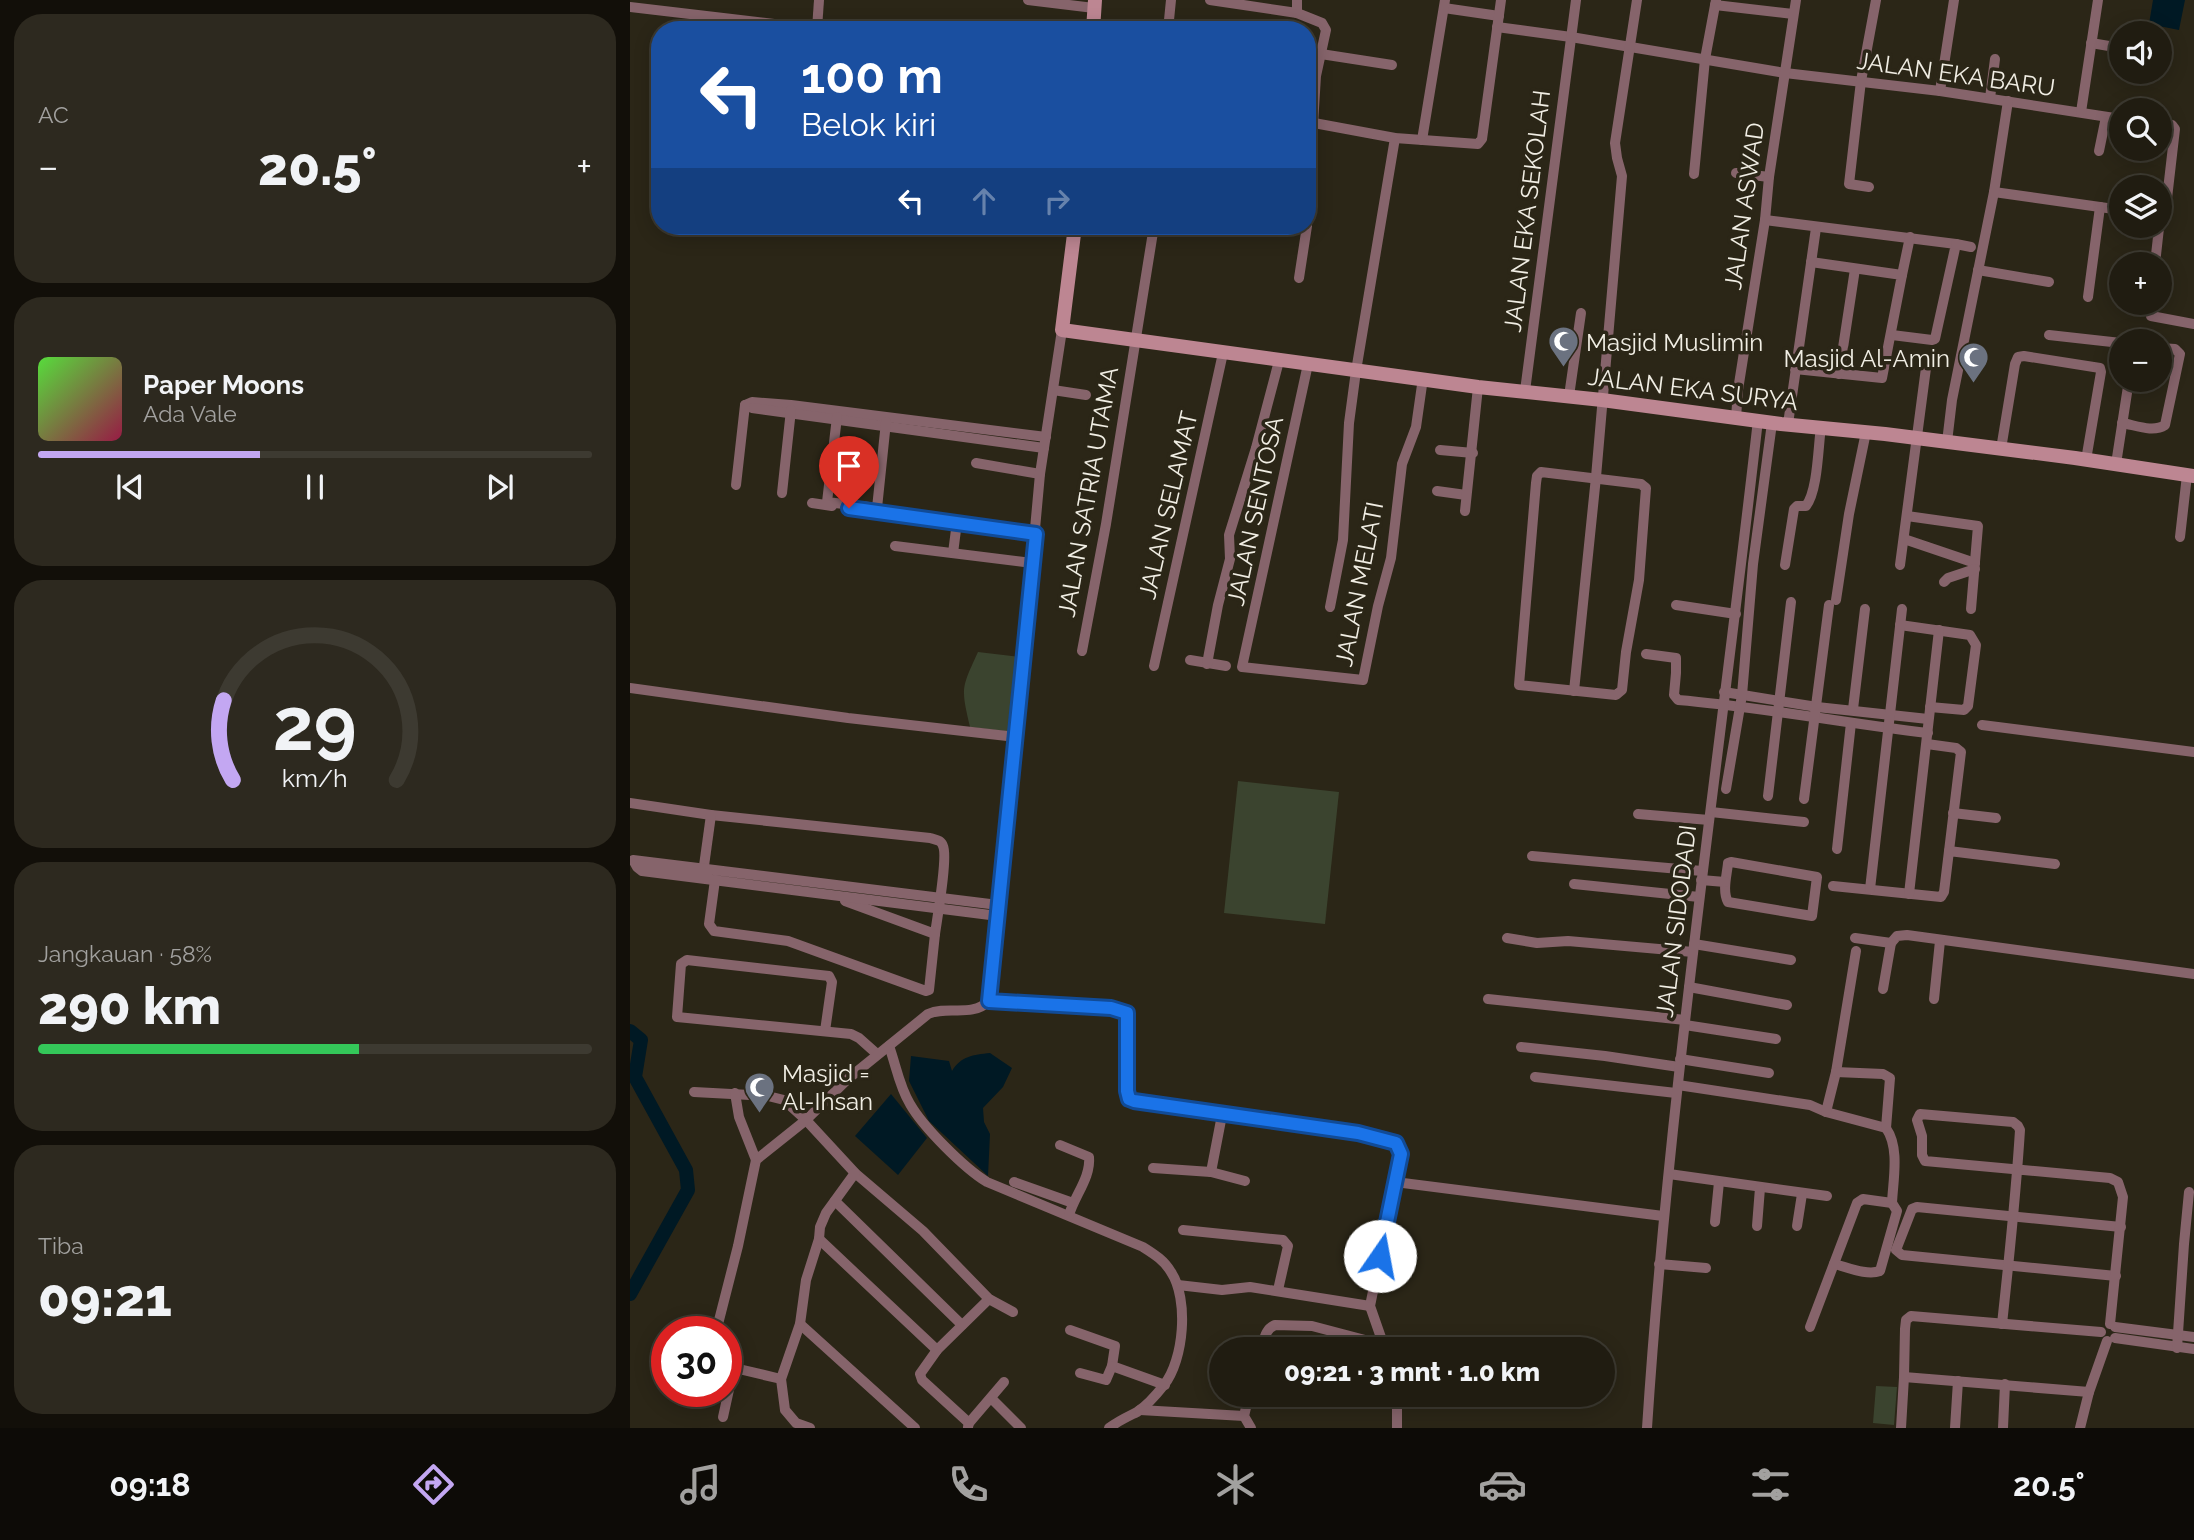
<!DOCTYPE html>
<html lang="id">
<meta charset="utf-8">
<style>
:root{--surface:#201c11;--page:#2d291f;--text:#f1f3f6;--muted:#a2a19f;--line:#3d3a31;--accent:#c3a7f2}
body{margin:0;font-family:Raleway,sans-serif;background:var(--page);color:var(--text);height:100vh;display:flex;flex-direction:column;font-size:26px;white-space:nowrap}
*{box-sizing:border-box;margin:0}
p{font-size:23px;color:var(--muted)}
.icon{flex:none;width:38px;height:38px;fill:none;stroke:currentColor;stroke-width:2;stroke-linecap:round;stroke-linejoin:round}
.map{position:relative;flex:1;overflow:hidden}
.sheet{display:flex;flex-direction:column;gap:14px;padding:14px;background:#120f09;width:630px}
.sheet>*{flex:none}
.hud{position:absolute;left:21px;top:21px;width:665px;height:214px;border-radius:28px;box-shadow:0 4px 18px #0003,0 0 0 2px var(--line);background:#1a4fa0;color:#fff;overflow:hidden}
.fabs{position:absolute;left:1479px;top:21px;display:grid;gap:14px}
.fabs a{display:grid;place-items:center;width:63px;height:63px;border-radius:50%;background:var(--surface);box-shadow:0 4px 18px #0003,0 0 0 2px var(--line);font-size:35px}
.speed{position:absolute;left:21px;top:1316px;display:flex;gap:14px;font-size:35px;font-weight:700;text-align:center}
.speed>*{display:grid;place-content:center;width:91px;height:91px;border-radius:50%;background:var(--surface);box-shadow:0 4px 18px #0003,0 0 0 2px var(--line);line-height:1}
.speed .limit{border:10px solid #d22;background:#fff;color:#111}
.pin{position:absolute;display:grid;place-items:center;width:60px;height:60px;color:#fff;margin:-72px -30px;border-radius:50% 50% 50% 0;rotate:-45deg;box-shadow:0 0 7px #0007}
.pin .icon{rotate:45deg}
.me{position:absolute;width:77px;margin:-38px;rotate:12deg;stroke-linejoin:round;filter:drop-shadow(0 0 5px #0008)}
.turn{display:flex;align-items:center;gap:24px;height:147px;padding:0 35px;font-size:32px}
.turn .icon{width:91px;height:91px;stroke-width:2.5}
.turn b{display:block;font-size:49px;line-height:60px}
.lanes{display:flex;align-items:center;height:66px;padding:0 35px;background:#0003;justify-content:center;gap:35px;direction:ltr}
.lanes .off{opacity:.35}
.big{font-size:52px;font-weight:800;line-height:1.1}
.sheet .card{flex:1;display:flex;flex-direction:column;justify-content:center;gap:10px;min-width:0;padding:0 24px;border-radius:28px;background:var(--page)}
.sheet .dial{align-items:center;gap:0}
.dial svg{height:182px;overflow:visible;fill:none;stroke:var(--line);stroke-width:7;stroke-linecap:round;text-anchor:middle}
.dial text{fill:var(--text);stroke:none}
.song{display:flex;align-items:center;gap:21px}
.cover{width:84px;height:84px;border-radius:10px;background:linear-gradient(135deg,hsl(110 70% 55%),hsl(340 70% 35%))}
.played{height:7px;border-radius:4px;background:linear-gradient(90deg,var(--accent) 40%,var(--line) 40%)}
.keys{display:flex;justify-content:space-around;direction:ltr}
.heat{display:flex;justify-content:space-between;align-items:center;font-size:38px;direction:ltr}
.charge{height:10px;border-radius:5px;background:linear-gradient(90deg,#34c759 58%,var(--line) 0)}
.trip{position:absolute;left:579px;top:1337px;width:406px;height:70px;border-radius:35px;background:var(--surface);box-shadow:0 4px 18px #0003,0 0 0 2px var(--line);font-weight:800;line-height:70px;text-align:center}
.dock{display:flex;height:112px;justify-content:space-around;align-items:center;background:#0d0b07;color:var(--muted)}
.dock .icon{width:49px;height:49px}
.dock .active{color:var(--accent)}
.dock b{font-size:32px;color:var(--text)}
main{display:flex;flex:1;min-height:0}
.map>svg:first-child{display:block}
</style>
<main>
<section class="sheet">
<div class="card"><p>AC</p>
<div class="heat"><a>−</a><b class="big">20.5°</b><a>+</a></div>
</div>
<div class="card">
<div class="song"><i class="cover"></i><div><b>Paper Moons</b><p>Ada Vale</p></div></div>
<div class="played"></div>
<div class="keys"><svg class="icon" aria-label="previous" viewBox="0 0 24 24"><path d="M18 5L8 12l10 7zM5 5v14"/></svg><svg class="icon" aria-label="pause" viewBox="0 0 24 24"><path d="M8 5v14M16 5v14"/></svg><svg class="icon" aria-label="next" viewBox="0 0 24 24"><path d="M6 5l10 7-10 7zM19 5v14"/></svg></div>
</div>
<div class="card dial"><svg viewBox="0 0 100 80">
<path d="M14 69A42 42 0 1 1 86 69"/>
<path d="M14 69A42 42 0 0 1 10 34" stroke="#c3a7f2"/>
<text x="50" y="56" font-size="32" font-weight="700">29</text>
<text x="50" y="72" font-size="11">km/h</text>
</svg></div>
<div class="card"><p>Jangkauan · 58%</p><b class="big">290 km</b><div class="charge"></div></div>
<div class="card"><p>Tiba</p><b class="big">09:21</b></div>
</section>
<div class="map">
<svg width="1564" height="1428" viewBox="0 0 1564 1428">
<rect width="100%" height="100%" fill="#2b2617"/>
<!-- green -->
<g fill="#3b442f">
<path d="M348,652L390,657L382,732L340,727C331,688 331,689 348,652Z"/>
<polygon points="608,781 709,792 695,924 594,913"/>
<polygon points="1246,1386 1267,1387 1264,1425 1243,1423"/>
</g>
<!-- water -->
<g fill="#001924">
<polygon points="1523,0 1555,0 1549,30 1519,24"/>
<path d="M360,1053L382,1068L373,1087L353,1108L354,1122L360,1134L358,1176L299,1121L279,1081L281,1056L319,1061L322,1071C331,1056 343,1055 360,1053Z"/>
<polygon points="261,1094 297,1138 268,1175 225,1136"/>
</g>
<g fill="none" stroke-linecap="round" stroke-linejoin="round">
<!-- river -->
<polyline stroke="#001924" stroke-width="14" points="0,1031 11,1040 5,1077 56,1170 58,1190 0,1294"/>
<!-- street -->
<g stroke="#86646b" stroke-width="10">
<polyline points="398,0 464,8"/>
<polyline points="580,0 667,13"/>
<polyline points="667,0 667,13 692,23 696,30 686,76 677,222"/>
<polyline points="1085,5 1163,14"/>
<polyline points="0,7 195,30"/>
<polyline points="814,8 869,16"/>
<polyline points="867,27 941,37 1155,73 1310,91 1491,119"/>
<polyline points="187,29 189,0"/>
<polyline points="538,30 541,0"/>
<polyline points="1461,43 1491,48"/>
<polyline points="691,54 762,65"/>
<polyline points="1310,91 1324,0"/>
<polyline points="1360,98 1365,59"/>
<polyline points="1451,112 1468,0"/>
<polyline points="684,123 765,138 848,144 852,139 871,0"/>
<polyline points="1530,123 1542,125 1545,129 1536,207"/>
<polyline points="792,140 815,0"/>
<polyline points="1469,151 1476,117"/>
<polyline points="1106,173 1139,177"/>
<polyline points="1064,174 1075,59 1086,0"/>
<polyline points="1239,187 1219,184 1231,81 1246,0"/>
<polyline points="1364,192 1491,210"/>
<polyline points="1135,220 1326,244 1305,339 1302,340 1262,335"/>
<polyline points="1326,244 1341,247"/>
<polyline points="1525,264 1529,228"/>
<polyline points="1348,270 1419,282"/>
<polyline points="1272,275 1280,237"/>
<polyline points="669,278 677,226"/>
<polyline points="1458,297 1470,207"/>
<polyline points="1521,303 1521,316 1564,324"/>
<polyline points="1419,335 1491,343"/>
<polyline points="678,364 612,667 733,680 748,606 761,558 772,464 786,427 793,378"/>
<polyline points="1165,369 1252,378 1272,275 1181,262"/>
<polyline points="1209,374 1225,269"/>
<polyline points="423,390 456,395"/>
<polyline points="895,391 946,0"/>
<polyline points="939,396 951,313"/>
<polyline points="115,405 122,402 161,405 416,437"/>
<polyline points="122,408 414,448"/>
<polyline points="207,417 197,502 247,508 256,422"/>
<polyline points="1106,418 1108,390 1135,220 1139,177 1166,0"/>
<path d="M1492,423C1505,425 1523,433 1535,425L1550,354L1545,349L1530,348"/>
<polyline points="1158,424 1186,228"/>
<polyline points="1317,442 1322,400 1364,192 1378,101"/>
<polyline points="1371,449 1385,364 1388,357 1394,356 1470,368 1471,372 1456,460"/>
<polyline points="810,450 843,453"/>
<polyline points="346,463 410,474"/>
<polyline points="1486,464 1499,380"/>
<polygon points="911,472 1011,484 1016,488 1009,580 996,652 992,690 986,695 889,685 906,483 907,476"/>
<polyline points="106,485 115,405"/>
<polyline points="807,491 836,495"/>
<polyline points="152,493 161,410"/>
<polyline points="182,503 202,506"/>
<polyline points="835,511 848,387"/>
<polyline points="242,512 406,534"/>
<polyline points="1277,516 1348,526 1341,609"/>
<polyline points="1550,537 1557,475"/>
<polyline points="1274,539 1345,563"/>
<polyline points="265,546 402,563"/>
<polyline points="323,553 327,522"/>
<path d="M1155,565L1164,509L1167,506H1176C1188,490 1188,447 1191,427"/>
<polyline points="1270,565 1296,368"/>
<polyline points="1314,582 1318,578 1345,569"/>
<polyline points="1206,600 1219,514 1236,432"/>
<polyline points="1046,605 1106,614"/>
<polyline points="700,607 713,540 719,423 726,371 765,138"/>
<polyline points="1270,625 1340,635 1346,645 1338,706 1334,710 1300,707"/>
<polyline points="452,651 476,524 524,226"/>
<path d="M1016,654L1046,658V673L1044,695L1048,700C1132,707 1214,723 1298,733"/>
<polyline points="560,660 596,666"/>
<polyline points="577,664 588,605 600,559 599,535 626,448 649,361"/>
<polyline points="524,666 593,353"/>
<polyline points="0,688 218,718 386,737"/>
<polyline points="944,691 966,477 992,176 987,158 985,143 1007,0"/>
<polyline points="1094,692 1187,707 1298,719"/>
<polyline points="1223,709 1235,609"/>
<polyline points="1352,725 1564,752"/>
<polyline points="1297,744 1326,748 1331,752 1319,851"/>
<polyline points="1096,789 1112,695 1123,564 1142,423"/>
<polyline points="1138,796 1161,602"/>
<polyline points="1174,799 1199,605"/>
<path d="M0,803L81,815L300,838C307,840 311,840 313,846C318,857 307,919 305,934L215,901"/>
<polyline points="1081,812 1174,822"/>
<polyline points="1323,813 1366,818"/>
<polyline points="1008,814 1079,820"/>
<polyline points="1207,849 1221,723"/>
<polyline points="902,856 1072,871"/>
<path d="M1101,862L1187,877L1182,916L1098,902C1092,891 1097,875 1098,863Z"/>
<polyline points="73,873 81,815"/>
<polyline points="85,880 79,924 84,931 158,941 296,991 299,990 305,934"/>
<polyline points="1071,880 1095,882"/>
<polyline points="944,884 1069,897"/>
<polyline points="1203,886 1311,897 1314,892 1319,851 1425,864"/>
<polyline points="1240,889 1272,609"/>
<polyline points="1279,894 1309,630"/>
<polyline points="368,916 12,871 7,867 3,860 368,905"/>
<polyline points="877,938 907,943 938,941 1063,952"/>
<polyline points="1225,938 1261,943 1267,936 1277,935 1564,974"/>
<polyline points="1064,944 1161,960"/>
<polyline points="1059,987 1157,1005"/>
<polyline points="1253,989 1261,943"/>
<polyline points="858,999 1055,1020"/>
<polyline points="1304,999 1310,941"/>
<polyline points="359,1001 481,1008 497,1013 497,1092 500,1099 504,1102 728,1133 766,1143 771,1154 740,1306 755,1349"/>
<polyline points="1055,1025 1146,1039"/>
<polyline points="195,1031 202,982 199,976 57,960 51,964 47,1017 221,1034 229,1038 247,1054"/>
<path d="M259,1046C266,1065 269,1086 280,1104C293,1127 334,1168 357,1182L513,1247C524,1254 534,1260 541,1272C559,1299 554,1360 534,1385C527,1394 516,1406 507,1412C497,1417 488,1421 479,1428"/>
<polyline points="891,1047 975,1056 1049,1067"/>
<polyline points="1050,1059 1139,1073"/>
<polyline points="905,1077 1046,1093"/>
<polyline points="1048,1085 1180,1105 1196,1112 1256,1128"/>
<polyline points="64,1092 138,1096 154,1100 176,1120 225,1173 293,1231 359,1299 383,1312"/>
<polyline points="105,1093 109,1117 126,1160"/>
<polyline points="1196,1112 1206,1072 1226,951"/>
<path d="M430,1145L459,1157C461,1177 445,1195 439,1215"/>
<polyline points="523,1168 581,1172 615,1181"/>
<polyline points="581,1172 592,1115"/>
<polyline points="1039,1174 1197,1196"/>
<polyline points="384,1182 443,1203"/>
<polyline points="773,1183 1033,1216"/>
<polyline points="205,1201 332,1325"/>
<polyline points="1085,1222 1089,1182"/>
<polyline points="1127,1226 1130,1188"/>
<polyline points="1167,1226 1172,1194"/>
<polyline points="553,1230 653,1240 658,1246 648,1290"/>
<polyline points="189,1239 307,1350"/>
<polyline points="1029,1264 1076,1268"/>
<path d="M1204,1264C1217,1267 1237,1276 1250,1271L1267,1211L1262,1203C1263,1180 1270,1148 1256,1128L1260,1078L1253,1074L1206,1072"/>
<polyline points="1486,1276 1272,1255 1266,1250 1282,1209 1287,1207 1491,1227"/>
<polyline points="548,1285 592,1290 620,1287 740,1306"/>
<polyline points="170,1324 285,1428"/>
<path d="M1372,1324C1379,1260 1386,1194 1390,1130L1388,1126L1383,1122L1290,1114L1287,1120L1292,1136V1155L1295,1161L1480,1178L1488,1182L1493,1197L1480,1324"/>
<polyline points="1180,1327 1227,1203 1233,1199 1262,1203"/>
<polyline points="1485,1327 1564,1337"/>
<polyline points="440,1330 485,1346 482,1366 535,1385"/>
<path d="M86,1332L108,1246L126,1160L176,1120L219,1078L298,1014C318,1005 341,1018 359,1001L386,737L410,474L432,330"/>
<polyline points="1485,1338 1564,1349"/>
<polyline points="1547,1348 1554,1244 1559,1192"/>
<path d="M631,1349C634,1340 635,1329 645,1325L682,1326L754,1345"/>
<polyline points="96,1366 151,1379"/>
<polyline points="450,1373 476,1380 482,1366"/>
<polyline points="1274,1377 1459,1392"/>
<polyline points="619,1395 614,1416 621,1428"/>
<polyline points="361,1398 391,1428"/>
<polyline points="510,1410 614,1416"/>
<polyline points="93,1417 104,1367"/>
<polyline points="339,1423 292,1380 290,1374 307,1350 359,1299"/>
<polyline points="338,1427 339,1423 374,1382"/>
<polyline points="180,1428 166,1423 155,1410 151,1379 170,1324 176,1280 189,1239 190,1227 196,1213 225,1173"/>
<polyline points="767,1428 767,1395"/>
<path d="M1017,1428C1039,1091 1090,756 1128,420"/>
<polyline points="1271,1428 1274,1377 1275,1329 1276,1320 1281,1316 1471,1332"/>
<polyline points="1325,1428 1328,1381"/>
<polyline points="1373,1428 1375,1384"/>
<polyline points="1450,1428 1459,1392 1477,1341"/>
</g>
<!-- secondary -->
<g stroke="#bd8692" stroke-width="14">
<polyline points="463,30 465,0"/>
<polyline points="445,226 432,330 848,387 972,400 1151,424 1255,434 1445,458 1564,476"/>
</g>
</g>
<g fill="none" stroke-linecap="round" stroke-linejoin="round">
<defs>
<polyline id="route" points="219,508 406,534 359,1001 481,1008 497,1013 497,1091 499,1099 504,1101 728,1133 766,1143 771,1154 750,1256"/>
</defs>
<!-- route casing -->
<use href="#route" stroke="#114b97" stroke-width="18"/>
<!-- route -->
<use href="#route" stroke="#1a73e8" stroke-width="12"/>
</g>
<!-- icons -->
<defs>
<symbol id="mosque-pin" viewBox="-11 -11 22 30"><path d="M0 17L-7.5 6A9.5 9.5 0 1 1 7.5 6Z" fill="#6b7280" stroke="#2b2617"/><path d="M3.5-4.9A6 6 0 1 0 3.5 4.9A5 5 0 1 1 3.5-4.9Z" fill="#fff"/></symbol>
</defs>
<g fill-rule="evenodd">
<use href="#mosque-pin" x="916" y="324" width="35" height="47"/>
<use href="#mosque-pin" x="1326" y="340" width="35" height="47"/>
<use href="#mosque-pin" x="112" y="1070" width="35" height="47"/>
</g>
<g text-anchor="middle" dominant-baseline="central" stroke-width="7" stroke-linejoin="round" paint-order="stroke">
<!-- street labels -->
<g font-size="24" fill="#f1eee4" stroke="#2b2617">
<text transform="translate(1326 74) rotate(8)">JALAN EKA BARU</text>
<text transform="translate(1114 206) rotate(-82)">JALAN ASWAD</text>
<text transform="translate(897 211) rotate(-83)">JALAN EKA SEKOLAH</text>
<text transform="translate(1063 389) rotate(7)">JALAN EKA SURYA</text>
<text transform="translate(458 492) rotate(-80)">JALAN SATRIA UTAMA</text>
<text transform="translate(538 505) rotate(-77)">JALAN SELAMAT</text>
<text transform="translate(625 511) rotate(-78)">JALAN SENTOSA</text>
<text transform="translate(729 584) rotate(-79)">JALAN MELATI</text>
<text transform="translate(1046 921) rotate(-83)">JALAN SIDODADI</text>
</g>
<!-- poi labels -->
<g font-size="24" fill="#f1eee4" stroke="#2b2617" text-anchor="start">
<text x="956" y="342">Masjid Muslimin</text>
<text x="1320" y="358" text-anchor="end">Masjid Al-Amin</text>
<text x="152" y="1073">Masjid =<tspan x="152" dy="28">Al-Ihsan</tspan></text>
</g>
</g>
</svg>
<div class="fabs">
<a><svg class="icon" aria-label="sound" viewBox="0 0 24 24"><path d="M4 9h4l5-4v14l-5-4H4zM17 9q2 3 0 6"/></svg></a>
<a><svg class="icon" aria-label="search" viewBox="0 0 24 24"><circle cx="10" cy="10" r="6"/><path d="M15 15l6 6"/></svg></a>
<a><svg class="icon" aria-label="layers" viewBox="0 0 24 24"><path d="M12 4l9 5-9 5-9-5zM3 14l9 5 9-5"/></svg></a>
<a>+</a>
<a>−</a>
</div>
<div class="speed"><div class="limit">30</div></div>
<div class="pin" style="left:219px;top:508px;background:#d93025"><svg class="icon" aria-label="arrive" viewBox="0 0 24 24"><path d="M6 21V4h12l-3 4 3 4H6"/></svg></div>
<svg class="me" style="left:750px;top:1256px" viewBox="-20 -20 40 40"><circle r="19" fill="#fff"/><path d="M0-13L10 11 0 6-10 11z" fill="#1a73e8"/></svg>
<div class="trip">09:21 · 3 mnt · 1.0 km</div>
<div class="hud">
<div class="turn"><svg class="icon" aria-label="left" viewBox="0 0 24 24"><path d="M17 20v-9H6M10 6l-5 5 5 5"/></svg><div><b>100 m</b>Belok kiri</div></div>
<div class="lanes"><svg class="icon" aria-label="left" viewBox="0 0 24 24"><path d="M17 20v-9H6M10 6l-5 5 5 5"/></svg><svg class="icon off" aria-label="ahead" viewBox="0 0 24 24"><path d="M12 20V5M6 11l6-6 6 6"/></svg><svg class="icon off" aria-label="right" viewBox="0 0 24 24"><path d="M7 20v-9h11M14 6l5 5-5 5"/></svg></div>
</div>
</div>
</main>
<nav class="dock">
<b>09:18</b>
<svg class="icon active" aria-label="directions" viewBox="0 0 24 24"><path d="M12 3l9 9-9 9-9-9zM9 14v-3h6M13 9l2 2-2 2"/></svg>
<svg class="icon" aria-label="music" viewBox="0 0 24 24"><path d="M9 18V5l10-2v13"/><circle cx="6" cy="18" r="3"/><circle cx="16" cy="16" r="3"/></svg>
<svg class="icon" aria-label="phone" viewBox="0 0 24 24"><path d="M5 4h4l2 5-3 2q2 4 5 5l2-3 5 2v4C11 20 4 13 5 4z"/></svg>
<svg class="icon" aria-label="climate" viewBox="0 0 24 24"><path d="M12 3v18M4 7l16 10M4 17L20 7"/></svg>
<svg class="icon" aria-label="car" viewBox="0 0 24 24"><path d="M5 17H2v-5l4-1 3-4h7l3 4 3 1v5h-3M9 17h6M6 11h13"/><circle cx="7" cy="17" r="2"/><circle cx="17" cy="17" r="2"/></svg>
<svg class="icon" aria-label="filters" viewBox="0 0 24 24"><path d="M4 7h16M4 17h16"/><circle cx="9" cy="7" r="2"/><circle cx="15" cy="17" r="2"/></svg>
<b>20.5°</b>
</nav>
